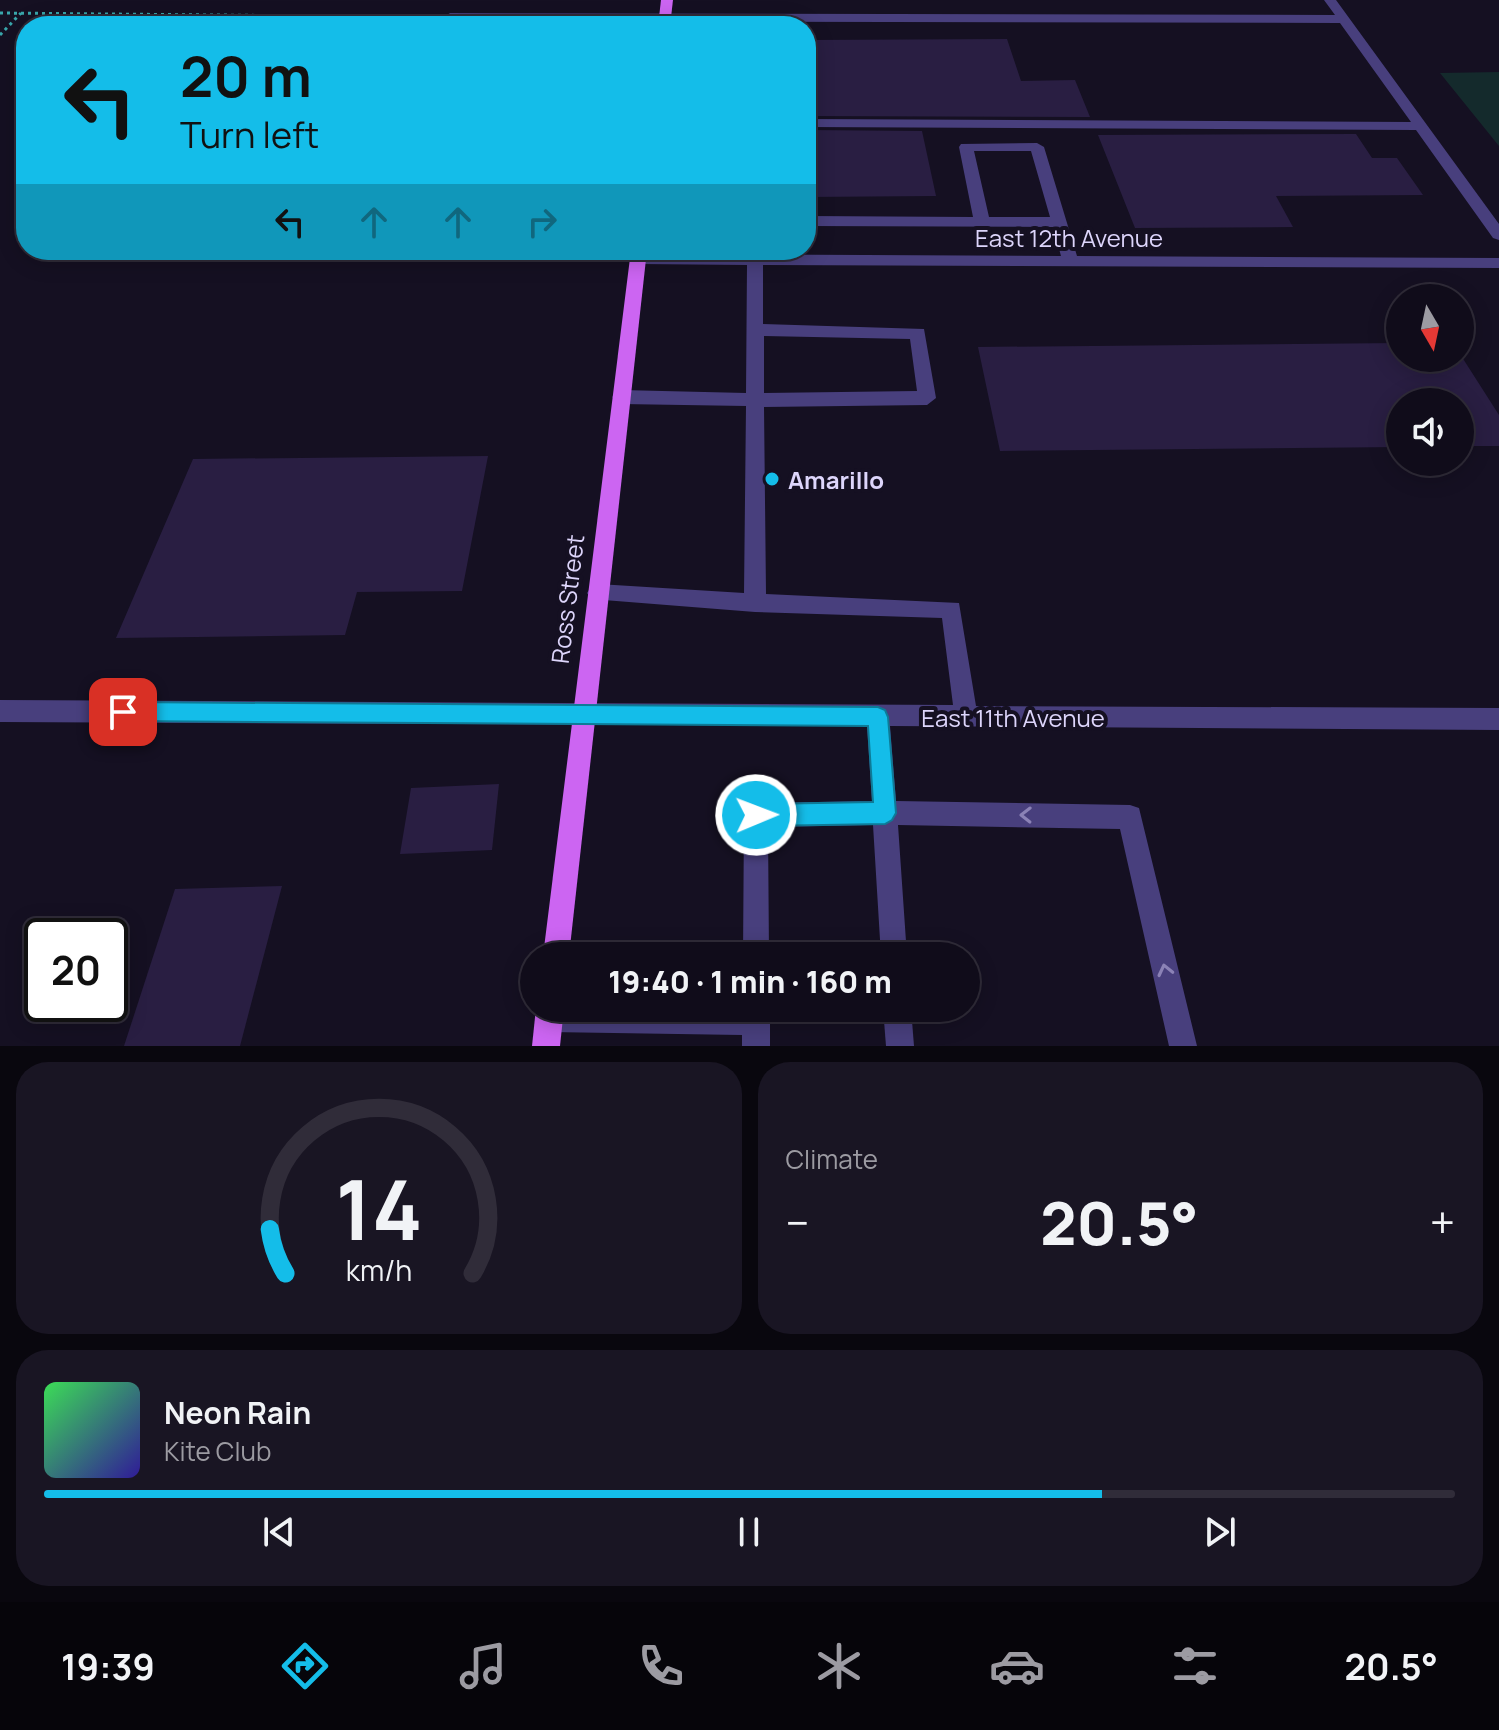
<!DOCTYPE html>
<meta charset="utf-8">
<style>
:root{--surface:#100c1a;--page:#191523;--text:#f1f3f6;--muted:#9c9ba2;--line:#302c39;--accent:#14bde9}
body{margin:0;font-family:Manrope,sans-serif;background:var(--page);color:var(--text);height:100vh;display:flex;flex-direction:column;font-size:30px;white-space:nowrap}
*{box-sizing:border-box;margin:0}
p{font-size:26px;color:var(--muted)}
.icon{flex:none;width:44px;height:44px;fill:none;stroke:currentColor;stroke-width:2;stroke-linecap:round;stroke-linejoin:round}
.map{position:relative;height:1046px;overflow:hidden}
.sheet{display:flex;flex-direction:column;gap:16px;padding:16px;background:#09070e;flex:1}
.sheet>*{flex:none}
.guide{position:absolute;left:16px;top:16px;width:800px;height:244px;border-radius:32px;box-shadow:0 4px 20px #0003,0 0 0 2px var(--line);background:#14bde9;color:#111;overflow:hidden}
.needle{width:52px;rotate:171deg}
.tools{position:absolute;left:1386px;top:284px;display:grid;gap:16px}
.tools a{display:grid;place-items:center;width:88px;height:88px;border-radius:50%;background:var(--surface);box-shadow:0 4px 20px #0003,0 0 0 2px var(--line);font-size:40px}
.speed{position:absolute;left:24px;top:918px;display:flex;gap:16px;font-size:40px;font-weight:700;text-align:center}
.speed>*{display:grid;place-content:center;width:104px;height:104px;border-radius:50%;background:var(--surface);box-shadow:0 4px 20px #0003,0 0 0 2px var(--line);line-height:1}
.speed .limit{border:4px solid #111;border-radius:12px;background:#fff;color:#111}
.pin{position:absolute;display:grid;place-items:center;width:68px;height:68px;color:#fff;margin:-34px;border-radius:16px;box-shadow:0 4px 12px #0006}
.me{position:absolute;width:88px;margin:-44px;rotate:89deg;stroke-linejoin:round;filter:drop-shadow(0 0 6px #0008)}
.turn{display:flex;align-items:center;gap:28px;height:168px;padding:0 32px;font-size:36px}
.turn .icon{width:104px;height:104px;stroke-width:2.5}
.turn b{display:block;font-size:56px;line-height:68px}
.lanes{display:flex;align-items:center;height:76px;padding:0 32px;background:#0003;justify-content:center;gap:40px;direction:ltr}
.lanes .off{opacity:.35}
.big{font-size:60px;font-weight:800;line-height:1.1}
.sheet .card{flex:1;display:flex;flex-direction:column;justify-content:center;gap:12px;min-width:0;padding:0 28px;border-radius:32px;background:var(--page)}
.sheet .dial{align-items:center;gap:0}
.dial svg{height:208px;overflow:visible;fill:none;stroke:var(--line);stroke-width:7;stroke-linecap:round;text-anchor:middle}
.dial text{fill:var(--text);stroke:none}
.song{display:flex;align-items:center;gap:24px}
.cover{width:96px;height:96px;border-radius:12px;background:linear-gradient(135deg,hsl(130 70% 55%),hsl(250 70% 35%))}
.played{height:8px;border-radius:4px;background:linear-gradient(90deg,var(--accent) 75%,var(--line) 75%)}
.keys{display:flex;justify-content:space-around;direction:ltr}
.heat{display:flex;justify-content:space-between;align-items:center;font-size:44px;direction:ltr}
.sheet .tiles{flex:1;display:grid;gap:16px;grid-template-columns:1fr 1fr}
.card:last-child{grid-column:span 2}
.trip{position:absolute;left:520px;top:942px;width:460px;height:80px;border-radius:40px;background:var(--surface);box-shadow:0 4px 20px #0003,0 0 0 2px var(--line);font-weight:800;line-height:80px;text-align:center}
.dock{display:flex;height:128px;justify-content:space-around;align-items:center;background:#06050a;color:var(--muted)}
.dock .icon{width:56px;height:56px}
.dock .active{color:var(--accent)}
.dock b{font-size:36px;color:var(--text)}
.map>svg:first-child{display:block}
</style>
<div class="map">
<svg width="1499" height="1046" viewBox="0 0 1499 1046">
<rect width="100%" height="100%" fill="#151022"/>
<!-- green -->
<polygon fill="#142a2c" points="1499,72 1499,146 1440,73"/>
<!-- building -->
<g fill="#291e42">
<polygon points="1007,39 1021,81 1075,80 1090,117 806,116 806,40"/>
<polygon points="806,130 922,131 936,196 806,197"/>
<polygon points="1356,134 1372,158 1397,158 1423,195 1276,196 1293,227 1135,228 1098,135"/>
<polygon points="1400,343 1400,358 1460,358 1460,354 1499,415 1499,446 1460,446 1460,402 1400,402 1400,447 1000,451 978,347"/>
<polygon points="488,456 462,591 357,592 345,635 116,638 193,459"/>
<polygon points="499,784 492,850 400,854 411,788"/>
<polygon points="282,886 240,1046 124,1046 175,889"/>
</g>
<g fill="none" stroke-linecap="round" stroke-linejoin="round">
<!-- path -->
<g stroke="#39a6ab" stroke-width="3" stroke-dasharray="3 4" stroke-linecap="butt">
<polyline points="0,13 429,17"/>
<polyline points="0,35 21,13"/>
</g>
<!-- minor -->
<g fill="#483f7d" fill-rule="evenodd">
<polygon points="1324,0 1336,0 1499,224 1499,240 1493,238 1416,130 806,127 806,119 1411,122 1340,23 450,21 444,17 450,13 1335,15"/>
<path d="M1037,143L1044,147L1077,256L1499,258V268L763,265V324L924,329L936,398L927,405L764,407L766,594L959,603L976,706L1499,708V730L890,726L896,801L1130,805L1139,808L1197,1046H1169L1120,829L898,825L907,956H881L873,825L768,827L769,956H743L744,815L747,806L756,803L872,801L867,726L0,722V700L953,705L942,618L755,612L591,599L587,593L591,587L598,584L744,593L746,406L621,404L612,397L621,390L746,393L747,265L638,264L630,259L638,254L1061,256L1053,227L806,226V216L973,217L959,147L961,144ZM974,151H1031L1050,217H989ZM764,336L910,339L917,391L764,393Z"/>
<polygon points="540,1008 770,1008 770,1046 742,1046 742,1035 549,1032 539,1028 535,1018"/>
<polygon points="883,1008 911,1008 914,1046 886,1046"/>
</g>
<!-- major -->
<g fill="#cc65f2" fill-rule="evenodd">
<polygon points="661,0 673,0 670,26 658,26"/>
<polygon points="631,250 647,250 569,956 543,956"/>
<polygon points="536,1008 564,1008 560,1046 532,1046"/>
</g>
</g>
<!-- one-way arrows -->
<defs><path id="oneway-chevron" d="M-2-3.5L2.5 0L-2 3.5" fill="none" stroke-width="1.6" stroke-linecap="round" stroke-linejoin="round" transform="scale(2)"/></defs>
<g stroke="#8b82b6">
<use href="#oneway-chevron" transform="translate(1026 815) rotate(-179)"/>
<use href="#oneway-chevron" transform="translate(1165 970) rotate(-103)"/>
</g>
<!-- route -->
<polygon fill="#14bde9" stroke="#0d7b97" stroke-width="2" points="123,702 878,707 885,710 888,717 896,813 892,820 885,824 756,826 749,823 745,815 749,808 756,804 873,802 868,726 123,721 115,719 112,712 115,705"/>
<!-- markers -->
<circle fill="#14bde9" stroke="#151022" stroke-width="3" cx="772" cy="479" r="8"/>
<g text-anchor="middle" dominant-baseline="central" stroke-width="8" stroke-linejoin="round" paint-order="stroke">
<!-- street labels -->
<g font-size="24" fill="#ddd5fb" stroke="#151022">
<text x="1069" y="237">East 12th Avenue</text>
<text transform="translate(567 599) rotate(-83)">Ross Street</text>
<text x="1013" y="717">East 11th Avenue</text>
</g>
<!-- poi labels -->
<g font-size="24" font-weight="bold" fill="#ddd5fb" stroke="#151022" text-anchor="start">
<text x="788" y="479">Amarillo</text>
</g>
</g>
</svg>
<div class="tools">
<a><svg class="needle" viewBox="-14 -14 28 28"><path d="M0-13l5 13h-10z" fill="#e53935"/><path d="M0 13l5-13h-10z" fill="#9c9ba2"/></svg></a>
<a><svg class="icon" aria-label="sound" viewBox="0 0 24 24"><path d="M4 9h4l5-4v14l-5-4H4zM17 9q2 3 0 6"/></svg></a>
</div>
<div class="speed"><div class="limit">20</div></div>
<div class="pin" style="left:123px;top:712px;background:#d93025"><svg class="icon" aria-label="arrive" viewBox="0 0 24 24"><path d="M6 21V4h12l-3 4 3 4H6"/></svg></div>
<svg class="me" style="left:756px;top:815px" viewBox="-20 -20 40 40"><circle r="17" fill="#14bde9" stroke="#fff" stroke-width="3"/><path d="M0-11L8 9 0 5-8 9z" fill="#fff"/></svg>
<div class="trip">19:40 · 1 min · 160 m</div>
<div class="guide">
<div class="turn"><svg class="icon" aria-label="left" viewBox="0 0 24 24"><path d="M17 20v-9H6M10 6l-5 5 5 5"/></svg><div><b>20 m</b>Turn left</div></div>
<div class="lanes"><svg class="icon" aria-label="left" viewBox="0 0 24 24"><path d="M17 20v-9H6M10 6l-5 5 5 5"/></svg><svg class="icon off" aria-label="ahead" viewBox="0 0 24 24"><path d="M12 20V5M6 11l6-6 6 6"/></svg><svg class="icon off" aria-label="ahead" viewBox="0 0 24 24"><path d="M12 20V5M6 11l6-6 6 6"/></svg><svg class="icon off" aria-label="right" viewBox="0 0 24 24"><path d="M7 20v-9h11M14 6l5 5-5 5"/></svg></div>
</div>
</div>
<section class="sheet">
<div class="tiles">
<div class="card dial"><svg viewBox="0 0 100 80">
<path d="M14 69A42 42 0 1 1 86 69"/>
<path d="M14 69A42 42 0 0 1 8 52" stroke="#14bde9"/>
<text x="50" y="56" font-size="32" font-weight="700">14</text>
<text x="50" y="72" font-size="11">km/h</text>
</svg></div>
<div class="card"><p>Climate</p>
<div class="heat"><a>−</a><b class="big">20.5°</b><a>+</a></div>
</div>
<div class="card">
<div class="song"><i class="cover"></i><div><b>Neon Rain</b><p>Kite Club</p></div></div>
<div class="played"></div>
<div class="keys"><svg class="icon" aria-label="previous" viewBox="0 0 24 24"><path d="M18 5L8 12l10 7zM5 5v14"/></svg><svg class="icon" aria-label="pause" viewBox="0 0 24 24"><path d="M8 5v14M16 5v14"/></svg><svg class="icon" aria-label="next" viewBox="0 0 24 24"><path d="M6 5l10 7-10 7zM19 5v14"/></svg></div>
</div>
</div>
</section>
<nav class="dock">
<b>19:39</b>
<svg class="icon active" aria-label="directions" viewBox="0 0 24 24"><path d="M12 3l9 9-9 9-9-9zM9 14v-3h6M13 9l2 2-2 2"/></svg>
<svg class="icon" aria-label="music" viewBox="0 0 24 24"><path d="M9 18V5l10-2v13"/><circle cx="6" cy="18" r="3"/><circle cx="16" cy="16" r="3"/></svg>
<svg class="icon" aria-label="phone" viewBox="0 0 24 24"><path d="M5 4h4l2 5-3 2q2 4 5 5l2-3 5 2v4C11 20 4 13 5 4z"/></svg>
<svg class="icon" aria-label="climate" viewBox="0 0 24 24"><path d="M12 3v18M4 7l16 10M4 17L20 7"/></svg>
<svg class="icon" aria-label="car" viewBox="0 0 24 24"><path d="M5 17H2v-5l4-1 3-4h7l3 4 3 1v5h-3M9 17h6M6 11h13"/><circle cx="7" cy="17" r="2"/><circle cx="17" cy="17" r="2"/></svg>
<svg class="icon" aria-label="filters" viewBox="0 0 24 24"><path d="M4 7h16M4 17h16"/><circle cx="9" cy="7" r="2"/><circle cx="15" cy="17" r="2"/></svg>
<b>20.5°</b>
</nav>
